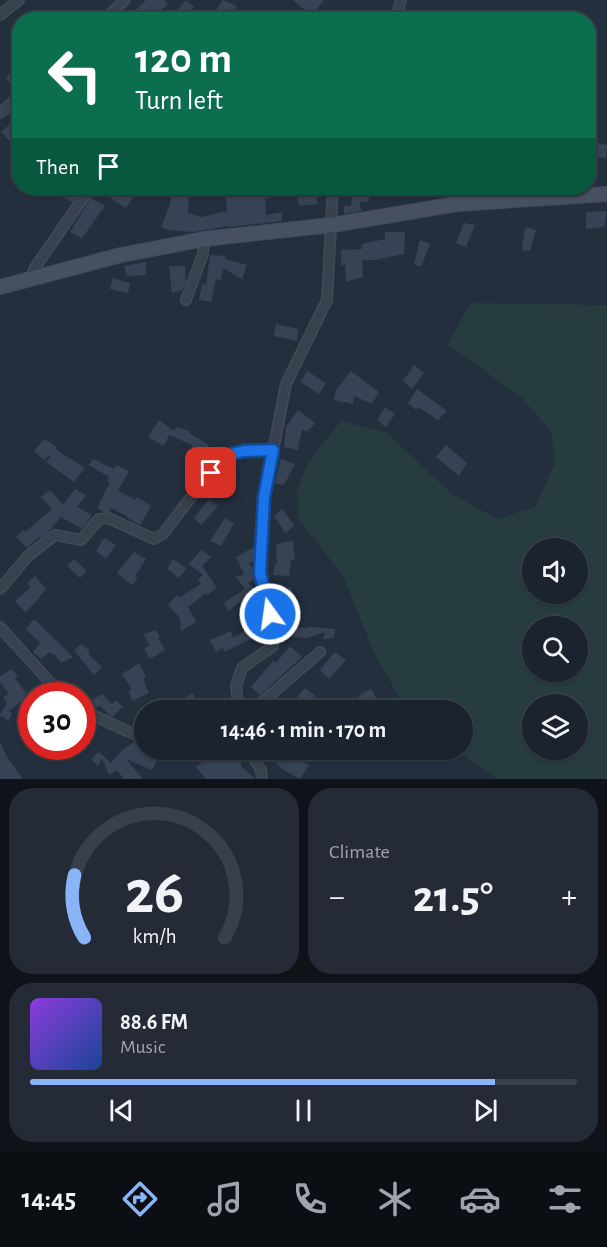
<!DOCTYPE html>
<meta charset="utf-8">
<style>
:root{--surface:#1b232e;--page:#242b36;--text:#f1f3f6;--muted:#a0a4aa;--line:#39404a;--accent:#8ab4f8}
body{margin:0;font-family:"Alegreya Sans",sans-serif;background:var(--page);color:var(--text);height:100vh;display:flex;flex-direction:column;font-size:22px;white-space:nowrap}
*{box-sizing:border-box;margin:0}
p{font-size:20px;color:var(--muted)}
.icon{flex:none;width:33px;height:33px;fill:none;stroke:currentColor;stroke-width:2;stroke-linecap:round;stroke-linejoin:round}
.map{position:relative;height:779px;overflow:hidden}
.sheet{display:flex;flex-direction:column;gap:9px;padding:9px;background:#0f1319;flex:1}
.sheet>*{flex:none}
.top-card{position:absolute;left:12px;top:12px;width:584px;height:183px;border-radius:24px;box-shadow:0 2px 4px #0004,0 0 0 2px var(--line);background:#0b6e4f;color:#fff;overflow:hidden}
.tools{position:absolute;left:522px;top:538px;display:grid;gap:12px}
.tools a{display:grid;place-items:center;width:66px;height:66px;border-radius:50%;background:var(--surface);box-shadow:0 2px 4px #0004,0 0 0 2px var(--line);font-size:30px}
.speed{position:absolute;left:18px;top:682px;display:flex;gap:12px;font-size:30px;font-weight:700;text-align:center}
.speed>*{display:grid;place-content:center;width:78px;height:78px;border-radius:50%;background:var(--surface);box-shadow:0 2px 4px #0004,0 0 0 2px var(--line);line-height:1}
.speed .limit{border:9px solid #d22;background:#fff;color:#111}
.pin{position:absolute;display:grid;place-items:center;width:51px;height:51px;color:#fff;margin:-26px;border-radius:12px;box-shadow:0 3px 9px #0006}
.me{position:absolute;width:66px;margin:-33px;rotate:346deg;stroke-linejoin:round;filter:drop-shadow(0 0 4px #0008)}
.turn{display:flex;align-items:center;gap:21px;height:126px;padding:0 24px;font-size:27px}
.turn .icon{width:78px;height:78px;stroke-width:2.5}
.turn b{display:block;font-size:42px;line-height:51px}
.then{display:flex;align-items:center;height:57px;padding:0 24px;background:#0003;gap:12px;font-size:22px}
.big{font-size:45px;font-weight:600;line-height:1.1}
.sheet .tile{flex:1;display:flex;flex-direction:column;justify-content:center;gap:9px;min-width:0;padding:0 21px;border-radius:24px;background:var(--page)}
.sheet .dial{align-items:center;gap:0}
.dial svg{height:156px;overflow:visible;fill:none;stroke:var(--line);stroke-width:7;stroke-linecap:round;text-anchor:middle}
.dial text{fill:var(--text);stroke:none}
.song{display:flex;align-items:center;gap:18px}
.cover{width:72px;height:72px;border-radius:9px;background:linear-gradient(135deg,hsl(270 70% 55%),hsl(220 70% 35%))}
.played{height:6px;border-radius:3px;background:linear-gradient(90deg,var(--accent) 85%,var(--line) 85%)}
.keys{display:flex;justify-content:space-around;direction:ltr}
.heat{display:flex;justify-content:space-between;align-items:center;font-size:33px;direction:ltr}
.sheet .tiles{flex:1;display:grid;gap:9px;grid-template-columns:1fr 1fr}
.tile:last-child{grid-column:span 2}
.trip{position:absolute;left:134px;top:700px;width:339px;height:60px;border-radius:30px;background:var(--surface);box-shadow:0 2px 4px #0004,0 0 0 2px var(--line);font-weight:600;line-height:60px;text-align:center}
.tabs{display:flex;height:96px;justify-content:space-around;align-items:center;background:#0b0e12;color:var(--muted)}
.tabs .icon{width:42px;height:42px}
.tabs .on{color:var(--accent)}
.tabs b{font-size:27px;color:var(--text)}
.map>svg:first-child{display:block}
</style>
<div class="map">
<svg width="607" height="779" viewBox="0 0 607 779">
<rect width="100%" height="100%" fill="#242f3e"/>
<!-- green -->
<path fill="#263c3f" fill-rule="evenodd" d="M470,303L607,305V779H497L457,750H462V711H407L375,654L342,574L299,520L297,491L307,464L341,421L387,433L452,494L497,519L536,506L555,463L551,431L521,397L448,345ZM532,549H578V594H532ZM532,627H578V672H532ZM532,705H578V750H532Z"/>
<!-- building -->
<g fill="#364354">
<polygon points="146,0 164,0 168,4 149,20 143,20 135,11"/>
<polygon points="186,0 194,7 188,13 198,20 170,20"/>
<polygon points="223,0 237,6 233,13 241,20 229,20 215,12"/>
<polygon points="293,0 324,0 312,16"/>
<polygon points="20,65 20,87 14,90 6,77"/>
<polygon points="20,115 20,152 1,132"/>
<polygon points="592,142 607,145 606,158 591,157"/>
<polygon points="45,188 82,188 72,202"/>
<polygon points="113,188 119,188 134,196 126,208 109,197"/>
<polygon points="173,188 189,189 188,213 202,217 227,211 225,188 247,188 247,189 279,188 279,195 265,199 266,215 282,212 282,221 229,227 229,226 194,232 169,230 161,227 170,204"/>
<polygon points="352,188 371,190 368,202 359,202 362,211 344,214 344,206 351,206"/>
<polygon points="315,191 318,204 299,206 297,197"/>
<polygon points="91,198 105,206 82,238 70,232"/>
<polygon points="607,211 604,227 586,229 586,212"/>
<polygon points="464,223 475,225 466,247 456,243"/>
<polygon points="525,227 536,230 530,251 522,250"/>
<polygon points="385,232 405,232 404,254 374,260 362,260 363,277 346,282 345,264 341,266 341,250 362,249 362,244 385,239"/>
<polygon points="420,240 430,244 421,267 414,264"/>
<polygon points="210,255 226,256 225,259 247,265 242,279 223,268 221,280 216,279 211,302 199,300 202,284 206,285"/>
<polygon points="146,262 146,275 127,276 124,266"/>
<polygon points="169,266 185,266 186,281 182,290 172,293"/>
<polygon points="113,278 130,283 128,293 110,289"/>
<polygon points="276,324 298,329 297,341 274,336"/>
<polygon points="414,365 424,373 412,389 403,381"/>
<polygon points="307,371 326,383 319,394 301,382"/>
<polygon points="351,371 379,392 372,404 354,396 353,404 334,400 336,390"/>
<polygon points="417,389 447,411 438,420 418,407 416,410 408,403"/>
<polygon points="385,407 395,414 386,427 377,420"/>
<polygon points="298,410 315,423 307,432 302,429 298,450 284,447 286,427"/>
<polygon points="159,420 174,431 176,427 190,431 189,433 209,445 203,453 191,447 192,445 169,435 164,446 148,437"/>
<polygon points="44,439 57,447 55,449 85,468 74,482 46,462 51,457 50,455 44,460 34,451"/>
<polygon points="446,445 467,463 459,476 436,457"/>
<polygon points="206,455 213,462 197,479 188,472"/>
<polygon points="93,459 114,469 116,465 129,471 118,491 136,500 137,497 151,506 140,525 126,517 127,516 111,508 109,512 103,512 97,508 110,482 107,481 109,477 89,465"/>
<polygon points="281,459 295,464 284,485 275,483"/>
<polygon points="75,489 86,495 77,507 92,515 82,529 61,517 48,532 40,538 39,537 27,548 16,537 23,530 25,532 52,509 41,497 50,490 63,505"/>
<polygon points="209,499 218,506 201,525 194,518"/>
<polygon points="282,509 295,526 285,533 274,516"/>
<polygon points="225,518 234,524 221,546 210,541"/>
<polygon points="104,538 116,545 106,559 96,551"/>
<polygon points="293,541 295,560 291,560 289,576 273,575 275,564 277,564 276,544"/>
<polygon points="254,547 254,561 249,563 253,570 254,579 248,583 256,590 228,611 224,603 245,589 236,577 238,575 240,577 244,574 236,557"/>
<polygon points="201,550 211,557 202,566 217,588 207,595 206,593 188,607 196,622 181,631 180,618 168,605 177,595 179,598 201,584 198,579 203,575 189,564"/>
<polygon points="134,552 146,559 135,576 138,578 132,585 117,573"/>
<polygon points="74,559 87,571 80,578 67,566"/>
<polygon points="173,559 187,568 179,578 167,569"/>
<polygon points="35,576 46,589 33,605 25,612 15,601 31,587 27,583"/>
<polygon points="291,586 298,610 283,617 279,608 285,603 281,592"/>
<polygon points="34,619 73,657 61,663 54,654 53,655 50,652 41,659 33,652 40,643 26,629"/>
<polygon points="260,622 265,632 224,652 223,648 216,652 210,640 231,631 233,638"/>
<polygon points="285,626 305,628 312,627 335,629 334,638 323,639 325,632 307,638 285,636"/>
<polygon points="156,630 160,637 158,638 165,650 152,658 149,658 144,648 150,646 143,634"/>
<polygon points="82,644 90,652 88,654 102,667 94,675 74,650"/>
<polygon points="290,646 302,657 260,695 251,687 274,660 276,663"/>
<polygon points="335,652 346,660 329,679 320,670"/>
<polygon points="139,663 146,677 143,679 149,693 132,701 129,691 132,689 122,674"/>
<polygon points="11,669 18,676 15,678 28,696 9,711 12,714 8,721 2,716 0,718 0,715 7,703 3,698 9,693 0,683 0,677"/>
<polygon points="305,688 316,696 302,711 285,711"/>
<polygon points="371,689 378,701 366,707 363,711 349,711 361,694"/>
<polygon points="192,693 198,702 188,711 184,711 178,703"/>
<polygon points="102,694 112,704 116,700 123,707 112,717 109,715 100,705 97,708 92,700"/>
<polygon points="158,697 173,711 143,711"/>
<polygon points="0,742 7,757 23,779 0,779"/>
<polygon points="134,742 144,755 158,758 152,770 126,759 143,779 124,779 117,770 109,775 102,759 98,766 91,759 99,752 111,763 122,750"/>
<polygon points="219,750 224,750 235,760 235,759 242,764 241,766 255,779 206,779 196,767"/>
<polygon points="274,750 296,750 291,755 309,765 300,779 282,769 269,755"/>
</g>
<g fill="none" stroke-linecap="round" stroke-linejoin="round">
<defs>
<g id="street">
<polyline points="0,15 19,0"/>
<polyline points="104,20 125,0"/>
<polyline points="395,20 401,0"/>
<polyline points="0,113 20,96"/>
<polyline points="32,278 34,269 90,188"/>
<polyline points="186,300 203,254 204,239"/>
<path d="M0,589L28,556L55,535L81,540L99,519L108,518L154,539L163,534C179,514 215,461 236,453C247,449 261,450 273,450"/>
<polyline points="0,627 57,690 64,696"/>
<polyline points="82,710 129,732 144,738"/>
<polyline points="239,711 236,686 242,668 273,646 275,634 260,573 264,497 286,384 327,300 333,188"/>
<polyline points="252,711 320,652"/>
<polyline points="248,750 261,770 262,779"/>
</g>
<polyline id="secondary" points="0,287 121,255 204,239 332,225 457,204 607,194"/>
</defs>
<!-- street casing -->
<use href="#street" stroke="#414a57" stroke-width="12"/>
<!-- secondary casing -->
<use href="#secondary" stroke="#414a57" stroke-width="16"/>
<!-- street -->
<use href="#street" stroke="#38414e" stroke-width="9"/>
<!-- secondary -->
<use href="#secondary" stroke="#465061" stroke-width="14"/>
</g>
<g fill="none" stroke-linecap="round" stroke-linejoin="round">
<defs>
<polyline id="route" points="211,473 232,454 244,451 273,450 264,497 260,573 270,614"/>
</defs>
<!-- route casing -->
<use href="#route" stroke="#114b97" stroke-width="15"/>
<!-- route -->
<use href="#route" stroke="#1a73e8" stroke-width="10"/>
</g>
</svg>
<div class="tools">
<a><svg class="icon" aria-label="sound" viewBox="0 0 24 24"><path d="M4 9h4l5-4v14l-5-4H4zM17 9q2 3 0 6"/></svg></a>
<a><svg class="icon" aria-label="search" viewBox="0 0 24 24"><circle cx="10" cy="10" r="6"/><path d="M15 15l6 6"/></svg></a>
<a><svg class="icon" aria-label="layers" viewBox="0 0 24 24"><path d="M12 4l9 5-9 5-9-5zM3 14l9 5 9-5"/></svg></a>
</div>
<div class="speed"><div class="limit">30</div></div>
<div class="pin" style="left:211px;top:473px;background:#d93025"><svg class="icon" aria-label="arrive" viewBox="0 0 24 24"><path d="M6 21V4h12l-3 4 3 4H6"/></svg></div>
<svg class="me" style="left:270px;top:614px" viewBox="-20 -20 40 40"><circle r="17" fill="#1a73e8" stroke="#fff" stroke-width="3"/><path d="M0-11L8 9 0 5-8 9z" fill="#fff"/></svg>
<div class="trip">14:46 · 1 min · 170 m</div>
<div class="top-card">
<div class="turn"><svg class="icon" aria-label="left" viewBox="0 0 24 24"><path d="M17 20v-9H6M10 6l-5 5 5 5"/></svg><div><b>120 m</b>Turn left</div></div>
<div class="then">Then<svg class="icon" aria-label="arrive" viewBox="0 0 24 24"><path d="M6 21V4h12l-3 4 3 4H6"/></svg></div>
</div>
</div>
<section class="sheet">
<div class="tiles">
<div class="tile dial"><svg viewBox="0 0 100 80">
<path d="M14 69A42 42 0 1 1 86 69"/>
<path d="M14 69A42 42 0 0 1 9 37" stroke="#8ab4f8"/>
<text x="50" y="56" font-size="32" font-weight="700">26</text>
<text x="50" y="72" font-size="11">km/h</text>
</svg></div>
<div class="tile"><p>Climate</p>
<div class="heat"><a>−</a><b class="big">21.5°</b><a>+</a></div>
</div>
<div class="tile">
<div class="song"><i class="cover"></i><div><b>88.6 FM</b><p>Music</p></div></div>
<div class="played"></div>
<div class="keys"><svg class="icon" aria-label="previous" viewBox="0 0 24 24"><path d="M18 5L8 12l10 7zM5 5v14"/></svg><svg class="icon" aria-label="pause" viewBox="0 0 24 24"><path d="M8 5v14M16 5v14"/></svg><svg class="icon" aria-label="next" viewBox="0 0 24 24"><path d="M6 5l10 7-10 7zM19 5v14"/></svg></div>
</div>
</div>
</section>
<nav class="tabs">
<b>14:45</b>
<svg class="icon on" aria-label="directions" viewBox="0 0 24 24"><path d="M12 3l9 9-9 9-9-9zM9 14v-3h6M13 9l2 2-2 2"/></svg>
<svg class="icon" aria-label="music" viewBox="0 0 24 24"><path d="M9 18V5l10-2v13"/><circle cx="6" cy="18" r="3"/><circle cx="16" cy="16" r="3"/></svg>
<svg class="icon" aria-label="phone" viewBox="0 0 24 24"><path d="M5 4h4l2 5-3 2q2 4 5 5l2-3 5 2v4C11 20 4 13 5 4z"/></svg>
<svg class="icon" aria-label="climate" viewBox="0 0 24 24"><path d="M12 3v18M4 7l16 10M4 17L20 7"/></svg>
<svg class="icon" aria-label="car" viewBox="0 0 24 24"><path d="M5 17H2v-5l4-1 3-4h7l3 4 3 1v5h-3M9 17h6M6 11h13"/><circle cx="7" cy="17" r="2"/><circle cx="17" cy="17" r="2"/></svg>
<svg class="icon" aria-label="filters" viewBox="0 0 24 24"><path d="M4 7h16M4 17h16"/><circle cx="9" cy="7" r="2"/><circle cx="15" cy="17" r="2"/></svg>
</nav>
